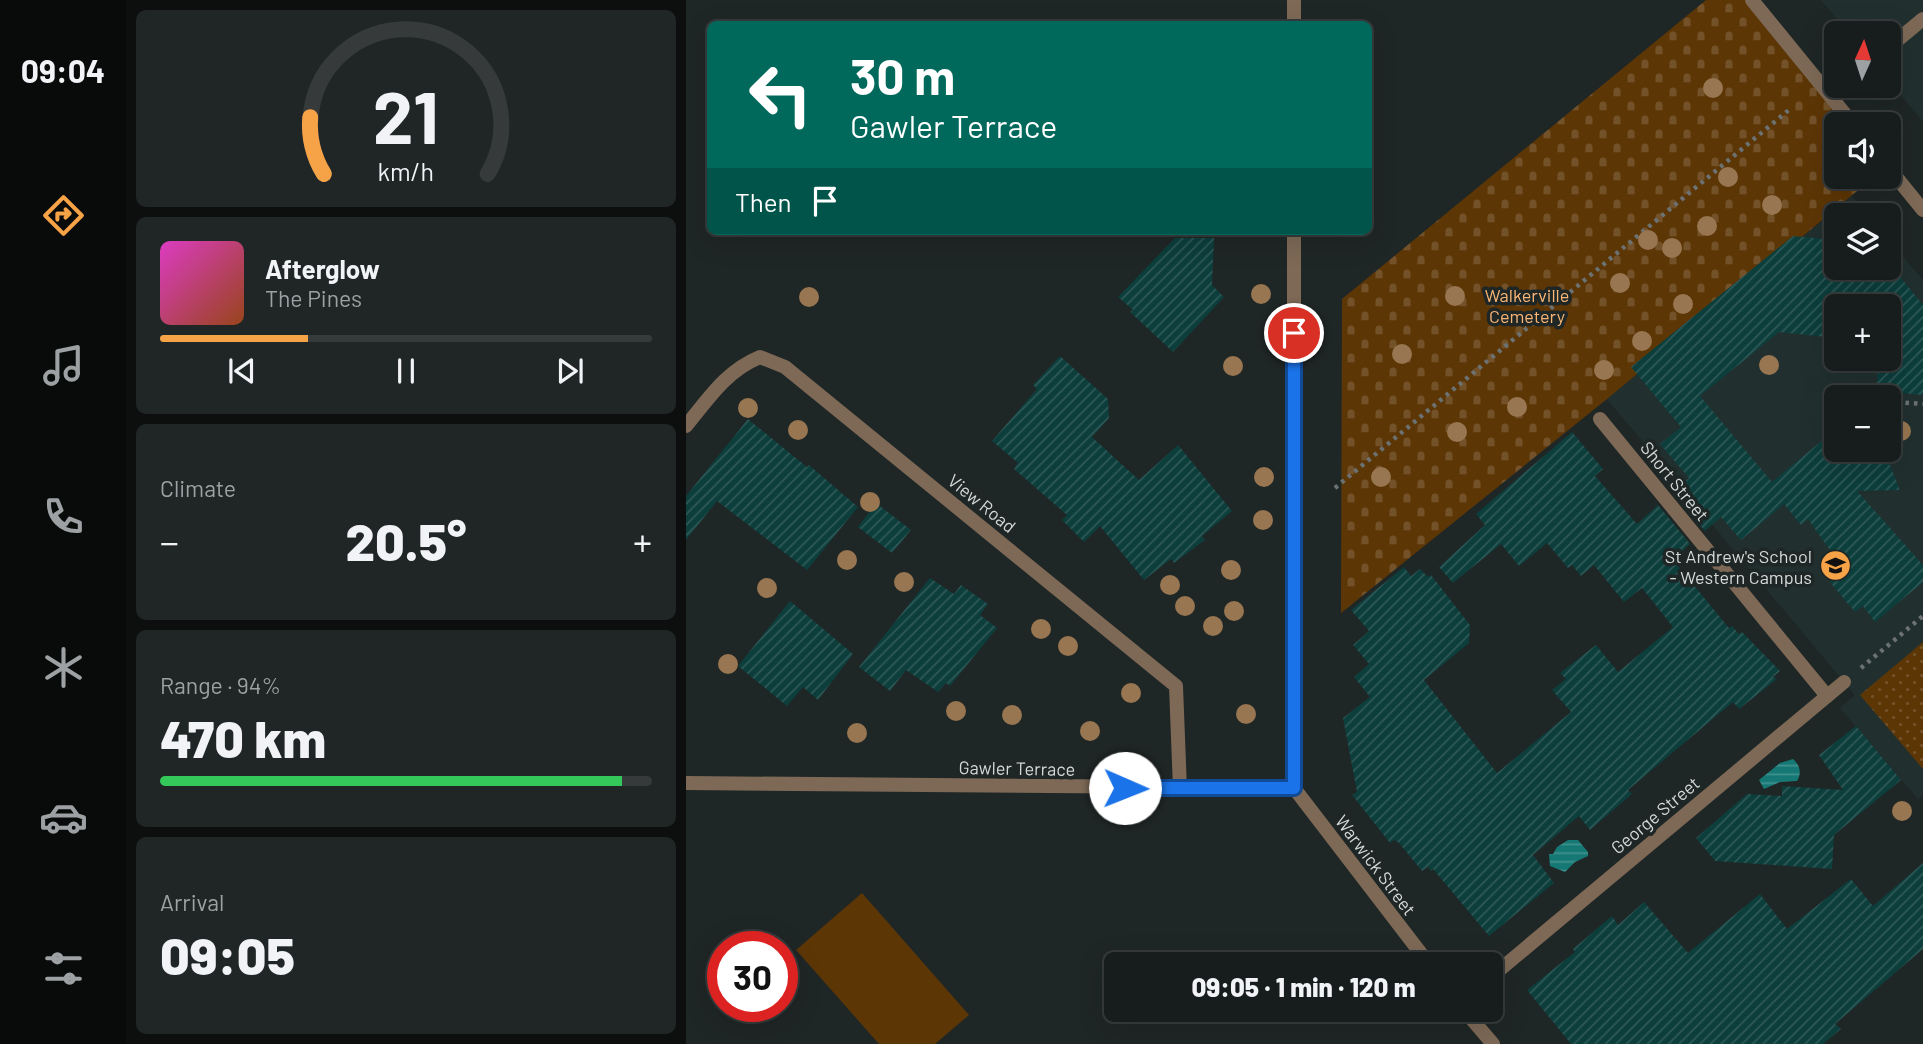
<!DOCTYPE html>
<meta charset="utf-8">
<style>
:root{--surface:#171c1c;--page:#202525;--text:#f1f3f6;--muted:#9ea1a3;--line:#363a3b;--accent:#f6a247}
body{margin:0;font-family:Barlow,sans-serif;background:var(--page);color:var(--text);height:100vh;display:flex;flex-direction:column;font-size:26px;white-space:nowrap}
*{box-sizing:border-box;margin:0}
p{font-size:23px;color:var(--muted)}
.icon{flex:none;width:38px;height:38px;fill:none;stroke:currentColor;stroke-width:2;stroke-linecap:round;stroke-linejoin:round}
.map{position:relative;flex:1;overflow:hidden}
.drawer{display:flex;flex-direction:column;gap:10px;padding:10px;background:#0d0f0f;width:560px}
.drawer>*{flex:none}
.guide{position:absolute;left:21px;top:21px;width:665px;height:214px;border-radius:10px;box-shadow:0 7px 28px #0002,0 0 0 2px var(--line);background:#00695c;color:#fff;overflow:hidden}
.needle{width:46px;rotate:3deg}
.controls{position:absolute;left:1138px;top:21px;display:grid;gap:14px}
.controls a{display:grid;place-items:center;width:77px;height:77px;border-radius:10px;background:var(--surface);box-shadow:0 7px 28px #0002,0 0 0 2px var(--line);font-size:35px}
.speed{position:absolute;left:21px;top:931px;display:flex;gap:14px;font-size:35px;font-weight:700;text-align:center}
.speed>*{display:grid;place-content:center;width:91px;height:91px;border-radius:50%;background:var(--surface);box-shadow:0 7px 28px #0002,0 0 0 2px var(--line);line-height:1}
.speed .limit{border:10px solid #d22;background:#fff;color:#111}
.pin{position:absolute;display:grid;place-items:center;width:60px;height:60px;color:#fff;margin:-30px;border:4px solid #fff;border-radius:50%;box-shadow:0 2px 7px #0007}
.me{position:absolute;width:77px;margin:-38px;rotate:91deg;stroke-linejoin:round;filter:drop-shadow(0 0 5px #0008)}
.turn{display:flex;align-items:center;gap:24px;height:147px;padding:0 28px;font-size:32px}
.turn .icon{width:91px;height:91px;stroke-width:2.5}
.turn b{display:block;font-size:49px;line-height:60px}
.then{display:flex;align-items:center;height:66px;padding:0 28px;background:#0003;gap:14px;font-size:26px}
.big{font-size:52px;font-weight:800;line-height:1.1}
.drawer .widget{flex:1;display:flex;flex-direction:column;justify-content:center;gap:10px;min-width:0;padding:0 24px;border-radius:10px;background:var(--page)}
.drawer .dial{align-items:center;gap:0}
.dial svg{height:182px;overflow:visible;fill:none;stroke:var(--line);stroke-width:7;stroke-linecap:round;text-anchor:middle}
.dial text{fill:var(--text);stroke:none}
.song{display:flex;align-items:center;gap:21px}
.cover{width:84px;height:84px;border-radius:10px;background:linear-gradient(135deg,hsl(310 70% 55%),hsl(20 70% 35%))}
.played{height:7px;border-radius:4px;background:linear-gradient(90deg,var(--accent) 30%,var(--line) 30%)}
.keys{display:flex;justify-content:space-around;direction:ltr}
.heat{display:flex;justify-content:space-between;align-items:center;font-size:38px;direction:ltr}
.charge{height:10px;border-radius:5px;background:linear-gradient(90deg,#34c759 94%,var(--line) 0)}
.trip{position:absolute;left:418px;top:952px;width:399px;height:70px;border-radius:10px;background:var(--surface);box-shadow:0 7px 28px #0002,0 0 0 2px var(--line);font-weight:800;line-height:70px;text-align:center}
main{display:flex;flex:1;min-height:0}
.tab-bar{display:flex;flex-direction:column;width:126px;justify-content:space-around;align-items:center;background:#090b0b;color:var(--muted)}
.tab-bar .icon{width:49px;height:49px}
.tab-bar .active{color:var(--accent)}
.tab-bar b{font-size:32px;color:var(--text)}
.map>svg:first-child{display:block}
</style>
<main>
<nav class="tab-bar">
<b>09:04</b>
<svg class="icon active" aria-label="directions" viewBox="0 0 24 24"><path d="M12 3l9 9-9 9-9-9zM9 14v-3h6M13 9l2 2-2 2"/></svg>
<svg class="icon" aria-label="music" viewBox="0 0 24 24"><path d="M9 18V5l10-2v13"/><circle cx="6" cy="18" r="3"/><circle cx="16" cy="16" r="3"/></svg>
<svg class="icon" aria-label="phone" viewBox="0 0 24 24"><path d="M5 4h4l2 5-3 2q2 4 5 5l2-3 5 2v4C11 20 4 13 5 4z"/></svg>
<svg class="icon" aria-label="climate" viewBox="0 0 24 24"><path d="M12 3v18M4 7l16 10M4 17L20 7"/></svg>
<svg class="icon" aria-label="car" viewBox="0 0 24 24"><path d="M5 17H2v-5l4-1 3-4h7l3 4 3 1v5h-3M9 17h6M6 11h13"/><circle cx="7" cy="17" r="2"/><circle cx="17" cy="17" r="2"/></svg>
<svg class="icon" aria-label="filters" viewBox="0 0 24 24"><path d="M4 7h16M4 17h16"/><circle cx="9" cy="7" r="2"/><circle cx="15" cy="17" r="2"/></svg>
</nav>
<section class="drawer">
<div class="widget dial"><svg viewBox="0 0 100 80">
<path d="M14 69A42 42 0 1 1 86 69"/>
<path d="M14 69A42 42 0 0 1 8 44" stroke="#f6a247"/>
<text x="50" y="56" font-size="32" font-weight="700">21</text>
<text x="50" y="72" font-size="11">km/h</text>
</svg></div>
<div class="widget">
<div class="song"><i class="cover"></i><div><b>Afterglow</b><p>The Pines</p></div></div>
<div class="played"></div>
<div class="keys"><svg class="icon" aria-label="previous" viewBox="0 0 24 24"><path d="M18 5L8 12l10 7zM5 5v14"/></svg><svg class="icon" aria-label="pause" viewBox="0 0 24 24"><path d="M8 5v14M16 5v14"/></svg><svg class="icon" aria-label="next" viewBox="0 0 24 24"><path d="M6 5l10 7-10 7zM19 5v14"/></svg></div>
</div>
<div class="widget"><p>Climate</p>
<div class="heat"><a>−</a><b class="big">20.5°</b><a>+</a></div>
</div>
<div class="widget"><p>Range · 94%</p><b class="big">470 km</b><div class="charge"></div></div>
<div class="widget"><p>Arrival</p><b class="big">09:05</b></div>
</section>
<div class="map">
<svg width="1237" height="1044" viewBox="0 0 1237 1044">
<defs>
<pattern id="grass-dots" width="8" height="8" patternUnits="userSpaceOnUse" patternTransform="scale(1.75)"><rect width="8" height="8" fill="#5d3606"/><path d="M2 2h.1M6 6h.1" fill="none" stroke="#73522a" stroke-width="1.8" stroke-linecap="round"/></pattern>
<pattern id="cemetery-stones" width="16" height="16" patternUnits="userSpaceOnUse" patternTransform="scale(1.75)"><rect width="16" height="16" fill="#5d3606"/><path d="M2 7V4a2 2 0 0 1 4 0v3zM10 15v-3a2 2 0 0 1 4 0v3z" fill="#73522a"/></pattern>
<pattern id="water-rules" width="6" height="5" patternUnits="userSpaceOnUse" patternTransform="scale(1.75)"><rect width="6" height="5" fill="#157875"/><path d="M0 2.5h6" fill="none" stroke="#41918e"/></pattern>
<pattern id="building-hatch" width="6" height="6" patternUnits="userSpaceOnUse" patternTransform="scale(1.75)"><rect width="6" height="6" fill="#0c3e3c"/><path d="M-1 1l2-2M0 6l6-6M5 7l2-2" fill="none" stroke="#2e5958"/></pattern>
</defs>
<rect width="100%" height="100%" fill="#1f2626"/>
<!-- built -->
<g fill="#21302f" fill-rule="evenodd">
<polygon points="1135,0 1237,0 1237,122 1202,80 1202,33 1163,33"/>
<path d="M1166,196L1183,215H1150V268H1202V239L1237,280V795L1232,799L1154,708L1169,695L921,399ZM1150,306H1202V359H1150ZM1150,397H1202V450H1150Z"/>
</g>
<!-- grass -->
<polygon fill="url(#grass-dots)" points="1237,642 1237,769 1174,695"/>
<!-- cemetery -->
<polygon fill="url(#cemetery-stones)" points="1020,0 1066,0 1167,124 1150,124 1150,177 1188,177 921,399 655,613 656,299"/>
<!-- pitch -->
<polygon fill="#5d3606" points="176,893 283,1015 249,1044 193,1044 110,950"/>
<!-- water -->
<g fill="url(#water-rules)">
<path d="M1107,759C1114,765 1116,773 1111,781L1094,782L1078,789L1073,780L1094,763Z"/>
<polygon points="882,840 892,840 902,852 902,856 889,862 879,872 864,866 863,854 867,854 871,847"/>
</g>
<!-- building -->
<g fill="url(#building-hatch)">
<polygon points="1107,236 1150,240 1150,268 1196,268 1202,275 1202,262 1237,305 1237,395 1190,391 1193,359 1202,359 1202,306 1150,306 1150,338 1093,332 1014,396 1086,482 1150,429 1150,450 1198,450 1214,490 1171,491 1237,565 1237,582 1189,622 1177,606 1169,612 1144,582 1158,570 1122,519 1115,525 1098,504 1055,540 1035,517 1019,531 986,492 1003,478 974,444 995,427 945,367"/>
<polygon points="489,238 528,238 526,285 538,297 487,352 444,312 447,310 432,297"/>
<polygon points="374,356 422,399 423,418 406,437 431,460 453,480 492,445 546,511 516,536 519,540 488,563 485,559 458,580 414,526 398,542 376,520 381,515 328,469 332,463 306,441 351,389 347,385"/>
<polygon points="62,419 121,467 123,465 172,507 121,570 31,501 0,540 0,496"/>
<polygon points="886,432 917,469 909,476 951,524 972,505 1004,544 987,560 1043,628 1046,626 1053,634 1056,632 1094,671 1087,677 1091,679 1053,709 1047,702 942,790 946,794 904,830 893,816 847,855 868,883 803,936 747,869 745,871 742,867 736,871 713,843 708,840 704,843 666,795 671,792 657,718 684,697 668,677 683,664 667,645 683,631 665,610 718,567 725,576 734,569 742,577 745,575 784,625 783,643 738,680 811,773 885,712 866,690 880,679 874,673 910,645 932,672 987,627 956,588 938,602 908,565 895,576 886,565 882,568 861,543 833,566 815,544 767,583 753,567 799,525 790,514"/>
<polygon points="190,503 225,530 206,553 172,527"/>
<polygon points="244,578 268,594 275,585 302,604 294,615 311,628 264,686 260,683 252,692 220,670 204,691 173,667"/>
<polygon points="104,601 167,654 132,700 117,687 101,706 52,666"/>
<polygon points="1170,726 1215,780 1148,835 1146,869 1029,861 1010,838 1061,794 1096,796 1096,786 1157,790 1133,755"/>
<polygon points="1237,863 1237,949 1149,1024 1155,1029 1137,1044 885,1044 841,990 889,952 887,949 926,916 932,925 958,902 1002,953 1074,894 1101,929 1165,879 1187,906"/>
</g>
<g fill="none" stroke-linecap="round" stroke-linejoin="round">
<!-- path -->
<g stroke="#6c7272" stroke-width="4.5" stroke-dasharray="3.5 5" stroke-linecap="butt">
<polyline points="1211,402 1237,404"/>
<polyline points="649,488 1104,109"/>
<polyline points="1175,668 1237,616"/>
</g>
<!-- lane -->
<g stroke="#7d6956" stroke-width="14">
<polyline points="1202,48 1237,19"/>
<polyline points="1144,96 1156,86"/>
</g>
<!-- street -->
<g stroke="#7d6956" stroke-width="14">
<polyline points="1066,0 1167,124"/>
<polyline points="608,24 608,0"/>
<polyline points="1202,167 1237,210"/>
<polyline points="914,419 1141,696"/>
<path d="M0,426C23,398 40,371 74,357L99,367L490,686L494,789"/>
<polyline points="0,783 608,788 608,231"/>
<polyline points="608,788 743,964"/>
<polyline points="805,977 1158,682"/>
<polyline points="778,1010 807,1044"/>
</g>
</g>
<!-- trees -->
<g fill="#987651">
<circle cx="1027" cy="88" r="10"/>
<circle cx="1042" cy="177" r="10"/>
<circle cx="1086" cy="205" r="10"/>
<circle cx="1021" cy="226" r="10"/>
<circle cx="962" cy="240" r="10"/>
<circle cx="986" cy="248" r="10"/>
<circle cx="934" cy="283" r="10"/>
<circle cx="575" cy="294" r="10"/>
<circle cx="769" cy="296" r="10"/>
<circle cx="123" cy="297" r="10"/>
<circle cx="997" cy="304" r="10"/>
<circle cx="956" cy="341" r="10"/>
<circle cx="716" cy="354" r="10"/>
<circle cx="1083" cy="365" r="10"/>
<circle cx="547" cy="366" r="10"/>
<circle cx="918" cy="370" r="10"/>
<circle cx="831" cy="407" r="10"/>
<circle cx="62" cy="408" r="10"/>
<circle cx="112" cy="430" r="10"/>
<circle cx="1215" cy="431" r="10"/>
<circle cx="771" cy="432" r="10"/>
<circle cx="578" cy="477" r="10"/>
<circle cx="695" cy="477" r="10"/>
<circle cx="184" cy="502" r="10"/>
<circle cx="577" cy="520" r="10"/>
<circle cx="161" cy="560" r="10"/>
<circle cx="545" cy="570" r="10"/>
<circle cx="218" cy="582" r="10"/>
<circle cx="484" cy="585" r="10"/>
<circle cx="81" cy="588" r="10"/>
<circle cx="499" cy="606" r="10"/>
<circle cx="548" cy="611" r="10"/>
<circle cx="527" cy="626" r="10"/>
<circle cx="355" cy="629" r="10"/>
<circle cx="382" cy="646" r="10"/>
<circle cx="42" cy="664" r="10"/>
<circle cx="445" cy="693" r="10"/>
<circle cx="270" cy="711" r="10"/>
<circle cx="560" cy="714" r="10"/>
<circle cx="326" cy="715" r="10"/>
<circle cx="404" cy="731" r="10"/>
<circle cx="171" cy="733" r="10"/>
<circle cx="1216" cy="811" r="10"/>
</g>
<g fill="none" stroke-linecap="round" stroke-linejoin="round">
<defs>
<polyline id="route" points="439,788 608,788 608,333"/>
</defs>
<!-- route casing -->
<use href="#route" stroke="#114b97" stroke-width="18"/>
<!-- route -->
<use href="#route" stroke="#1a73e8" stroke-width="12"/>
</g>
<!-- icons -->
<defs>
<symbol id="school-disc" viewBox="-11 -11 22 22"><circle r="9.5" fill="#f6a247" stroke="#1f2626"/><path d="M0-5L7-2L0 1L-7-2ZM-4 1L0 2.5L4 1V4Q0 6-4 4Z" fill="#111"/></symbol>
</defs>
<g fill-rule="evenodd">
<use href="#school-disc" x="1132" y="548" width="35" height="35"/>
</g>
<g text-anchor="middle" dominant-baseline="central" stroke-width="7" stroke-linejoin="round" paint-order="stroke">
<!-- park labels -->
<g font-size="18" fill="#fbb775" stroke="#1f2626">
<text x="841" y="295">Walkerville<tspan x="841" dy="21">Cemetery</tspan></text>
</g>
<!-- street labels -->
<g font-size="18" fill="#d5dad9" stroke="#1f2626">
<text transform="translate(989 481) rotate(51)">Short Street</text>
<text transform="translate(296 503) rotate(39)">View Road</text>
<text transform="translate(331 768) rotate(1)">Gawler Terrace</text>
<text transform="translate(969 815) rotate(-40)">George Street</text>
<text transform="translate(690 865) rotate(53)">Warwick Street</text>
</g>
<!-- poi labels -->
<g font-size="18" fill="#d5dad9" stroke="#1f2626" text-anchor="end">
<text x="1126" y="556">St Andrew's School<tspan x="1126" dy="21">- Western Campus</tspan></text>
</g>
</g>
</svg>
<div class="controls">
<a><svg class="needle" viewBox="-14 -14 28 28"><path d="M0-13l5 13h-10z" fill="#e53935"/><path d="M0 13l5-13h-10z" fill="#9ea1a3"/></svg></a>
<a><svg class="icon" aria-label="sound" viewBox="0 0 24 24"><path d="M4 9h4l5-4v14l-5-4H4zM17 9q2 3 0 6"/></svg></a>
<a><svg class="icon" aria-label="layers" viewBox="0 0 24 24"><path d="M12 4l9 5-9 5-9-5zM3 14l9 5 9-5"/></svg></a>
<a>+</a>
<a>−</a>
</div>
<div class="speed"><div class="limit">30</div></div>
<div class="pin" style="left:608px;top:333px;background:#d93025"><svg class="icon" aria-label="arrive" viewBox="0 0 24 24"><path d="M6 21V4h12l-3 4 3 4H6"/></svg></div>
<svg class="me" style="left:439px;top:788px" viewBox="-20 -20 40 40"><circle r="19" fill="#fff"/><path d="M0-13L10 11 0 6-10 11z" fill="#1a73e8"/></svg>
<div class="trip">09:05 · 1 min · 120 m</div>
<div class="guide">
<div class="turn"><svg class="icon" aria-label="left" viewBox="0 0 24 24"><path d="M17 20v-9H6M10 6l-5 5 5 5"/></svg><div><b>30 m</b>Gawler Terrace</div></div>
<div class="then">Then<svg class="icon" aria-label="arrive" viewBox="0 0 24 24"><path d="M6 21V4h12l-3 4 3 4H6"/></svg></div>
</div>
</div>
</main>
